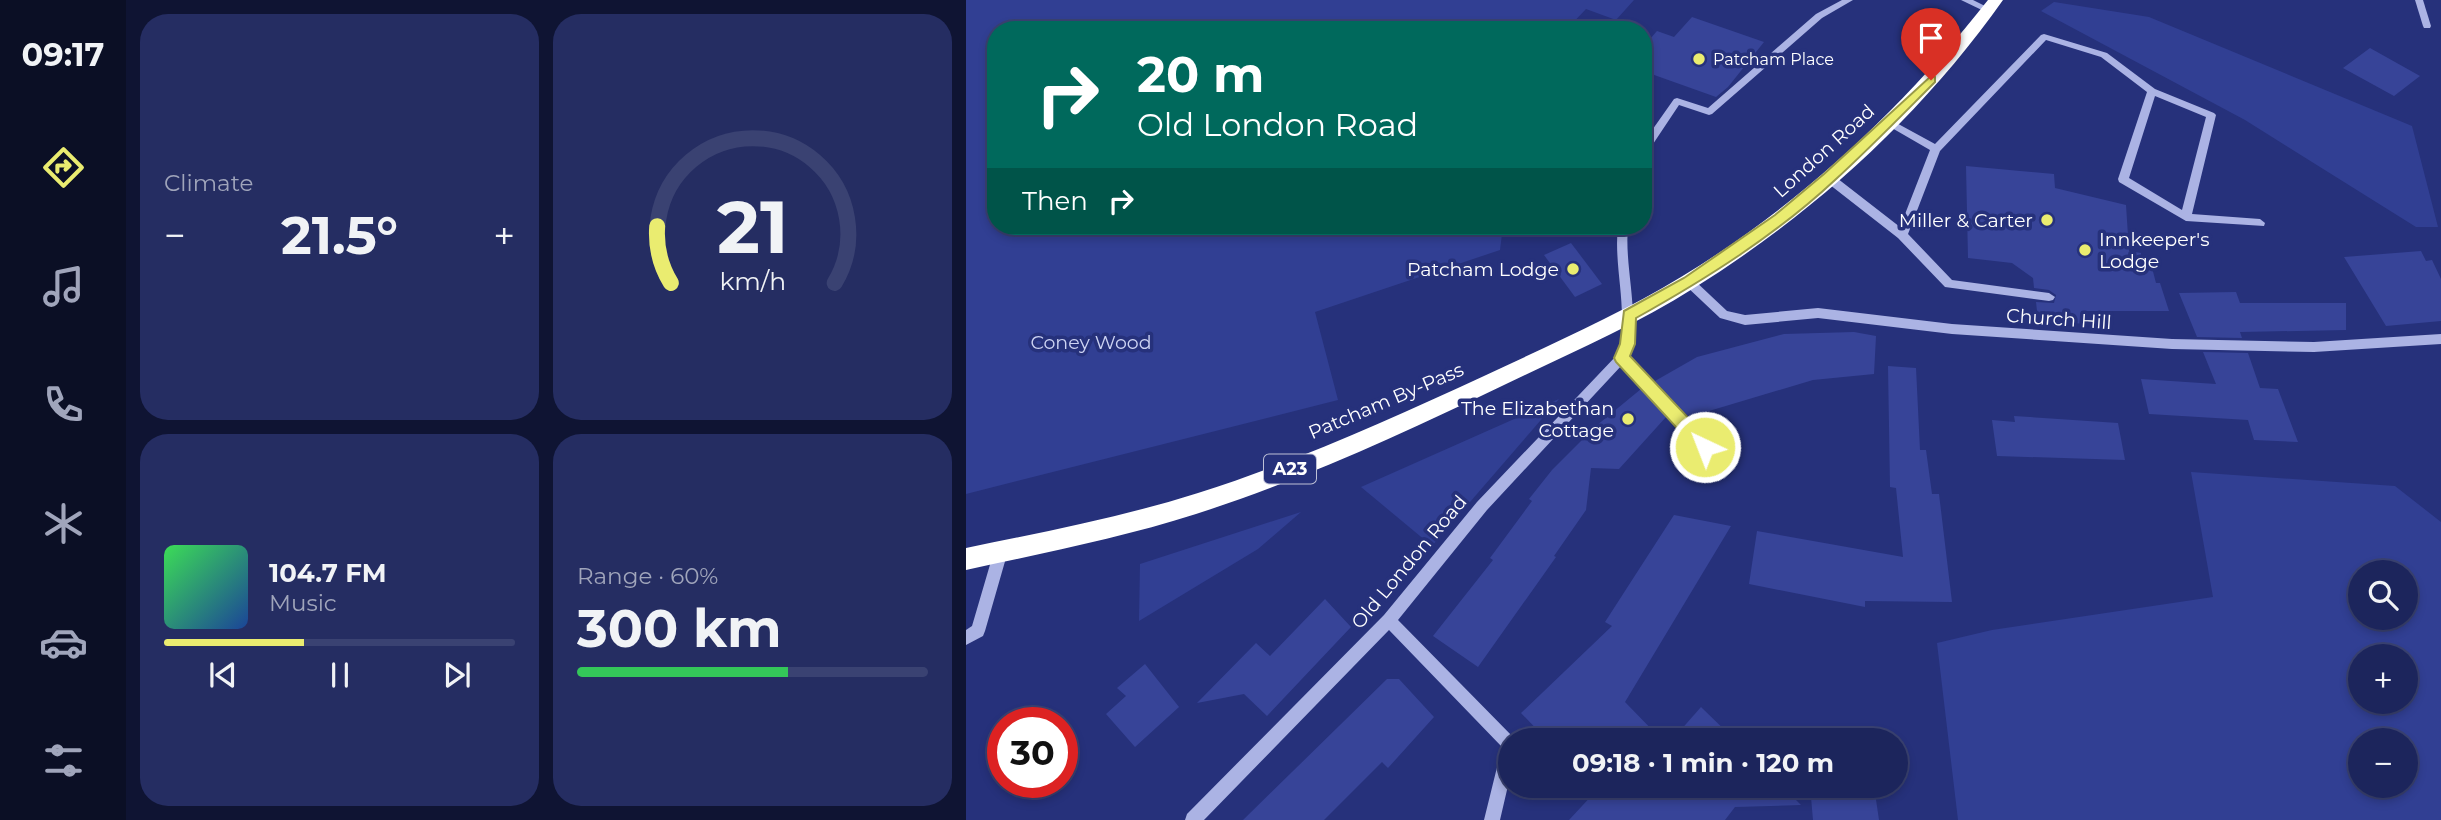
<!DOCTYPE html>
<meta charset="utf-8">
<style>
:root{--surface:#1c255c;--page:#252d62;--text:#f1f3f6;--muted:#a0a5bb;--line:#3a4272;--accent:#eaec70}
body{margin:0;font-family:Montserrat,sans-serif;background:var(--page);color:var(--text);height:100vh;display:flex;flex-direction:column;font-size:26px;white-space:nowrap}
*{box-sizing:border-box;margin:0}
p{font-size:23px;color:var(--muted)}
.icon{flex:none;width:38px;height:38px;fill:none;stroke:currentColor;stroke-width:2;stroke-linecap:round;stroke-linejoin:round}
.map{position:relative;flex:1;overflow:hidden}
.sheet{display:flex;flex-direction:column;gap:14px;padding:14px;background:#0f1433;width:840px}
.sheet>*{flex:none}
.top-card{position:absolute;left:21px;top:21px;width:665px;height:214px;border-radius:28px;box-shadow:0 4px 10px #0003,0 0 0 2px var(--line);background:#00695c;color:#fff;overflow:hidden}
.controls{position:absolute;left:1382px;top:560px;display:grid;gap:14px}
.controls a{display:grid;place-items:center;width:70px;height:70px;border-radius:50%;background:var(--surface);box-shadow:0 4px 10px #0003,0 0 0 2px var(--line);font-size:35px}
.speed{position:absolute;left:21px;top:707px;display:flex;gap:14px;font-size:35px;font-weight:700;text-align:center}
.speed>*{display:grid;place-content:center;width:91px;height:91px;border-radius:50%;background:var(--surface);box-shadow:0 4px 10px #0003,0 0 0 2px var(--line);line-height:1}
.speed .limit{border:10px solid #d22;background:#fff;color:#111}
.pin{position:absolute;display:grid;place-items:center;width:60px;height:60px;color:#fff;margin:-72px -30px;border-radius:50% 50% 50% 0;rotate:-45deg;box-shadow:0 0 7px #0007}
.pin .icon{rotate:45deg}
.me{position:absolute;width:77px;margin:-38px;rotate:317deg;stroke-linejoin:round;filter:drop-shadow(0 0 5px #0008)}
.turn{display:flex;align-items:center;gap:24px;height:147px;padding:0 35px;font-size:32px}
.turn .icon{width:91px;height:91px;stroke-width:2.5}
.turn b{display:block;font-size:49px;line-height:60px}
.then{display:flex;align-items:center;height:66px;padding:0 35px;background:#0003;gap:14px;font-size:26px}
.big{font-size:52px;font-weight:700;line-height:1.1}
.sheet .card{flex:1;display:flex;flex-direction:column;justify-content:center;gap:10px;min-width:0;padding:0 24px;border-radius:28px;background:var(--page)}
.sheet .dial{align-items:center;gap:0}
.dial svg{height:182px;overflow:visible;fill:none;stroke:var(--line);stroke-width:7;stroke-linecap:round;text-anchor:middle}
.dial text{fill:var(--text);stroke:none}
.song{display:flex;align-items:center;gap:21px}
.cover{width:84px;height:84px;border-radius:10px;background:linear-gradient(135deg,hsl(130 70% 55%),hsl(220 70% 35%))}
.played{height:7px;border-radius:4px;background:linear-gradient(90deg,var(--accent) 40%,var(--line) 40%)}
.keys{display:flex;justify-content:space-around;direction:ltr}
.heat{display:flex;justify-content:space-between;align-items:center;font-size:38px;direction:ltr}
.charge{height:10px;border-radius:5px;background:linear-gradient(90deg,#34c759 60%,var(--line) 0)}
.sheet .tiles{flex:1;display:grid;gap:14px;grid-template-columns:repeat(2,1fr)}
.trip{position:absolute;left:532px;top:728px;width:410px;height:70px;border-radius:35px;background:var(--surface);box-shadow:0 4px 10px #0003,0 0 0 2px var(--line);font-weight:700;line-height:70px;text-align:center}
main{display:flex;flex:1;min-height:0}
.tab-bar{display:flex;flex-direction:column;width:126px;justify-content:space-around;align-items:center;background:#0b0f25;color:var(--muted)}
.tab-bar .icon{width:49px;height:49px}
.tab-bar .on{color:var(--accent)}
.tab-bar b{font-size:32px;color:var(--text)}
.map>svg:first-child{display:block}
</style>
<main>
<nav class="tab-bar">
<b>09:17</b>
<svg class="icon on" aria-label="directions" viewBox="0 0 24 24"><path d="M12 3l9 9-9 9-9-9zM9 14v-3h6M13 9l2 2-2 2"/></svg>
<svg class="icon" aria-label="music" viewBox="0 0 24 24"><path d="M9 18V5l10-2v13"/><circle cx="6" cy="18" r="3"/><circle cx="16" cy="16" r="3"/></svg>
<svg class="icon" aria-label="phone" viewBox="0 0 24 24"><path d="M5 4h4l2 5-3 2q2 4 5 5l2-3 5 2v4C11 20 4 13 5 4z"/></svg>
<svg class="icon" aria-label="climate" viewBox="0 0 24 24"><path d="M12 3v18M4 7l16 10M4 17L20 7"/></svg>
<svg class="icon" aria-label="car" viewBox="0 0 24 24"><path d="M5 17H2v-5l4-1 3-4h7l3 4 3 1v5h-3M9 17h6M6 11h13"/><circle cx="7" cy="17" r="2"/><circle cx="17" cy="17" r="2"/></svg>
<svg class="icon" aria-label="filters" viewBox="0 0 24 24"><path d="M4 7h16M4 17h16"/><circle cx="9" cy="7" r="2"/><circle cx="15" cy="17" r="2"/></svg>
</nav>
<section class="sheet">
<div class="tiles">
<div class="card"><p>Climate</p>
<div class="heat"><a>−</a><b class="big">21.5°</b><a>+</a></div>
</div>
<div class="card dial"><svg viewBox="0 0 100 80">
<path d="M14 69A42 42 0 1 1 86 69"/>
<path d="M14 69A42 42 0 0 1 8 44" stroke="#eaec70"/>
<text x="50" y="56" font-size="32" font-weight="700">21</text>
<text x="50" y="72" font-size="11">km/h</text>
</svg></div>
<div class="card">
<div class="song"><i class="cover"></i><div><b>104.7 FM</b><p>Music</p></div></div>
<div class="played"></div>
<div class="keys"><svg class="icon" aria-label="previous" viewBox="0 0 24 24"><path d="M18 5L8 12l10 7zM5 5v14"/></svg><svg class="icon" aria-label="pause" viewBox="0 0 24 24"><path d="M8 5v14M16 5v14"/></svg><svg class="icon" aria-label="next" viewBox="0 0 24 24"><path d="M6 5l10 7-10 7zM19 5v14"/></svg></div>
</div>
<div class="card"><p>Range · 60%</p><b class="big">300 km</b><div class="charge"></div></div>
</div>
</section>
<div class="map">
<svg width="1475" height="820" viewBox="0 0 1475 820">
<rect width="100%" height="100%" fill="#26317b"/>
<!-- green -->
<g fill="#313f93" fill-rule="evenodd">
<polygon points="0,0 668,0 650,20 620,9 600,30 30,30 30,226 537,226 534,250 349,312 372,400 0,494"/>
<polygon points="1088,2 1183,17 1446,126 1472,227 1450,227 1279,120 1075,11"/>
<polygon points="593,399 466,546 395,487"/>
<path d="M1225,472L1429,486L1475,522V820H992L971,643L1026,630L1247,597ZM1440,572V618H1395V572ZM1440,656V702H1395V656ZM1440,740V786H1395V740Z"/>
<polygon points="335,512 292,549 173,621 174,564"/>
</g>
<!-- building -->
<g fill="#374498">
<polygon points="726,17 798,42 762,87 750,97 677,71 677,47 691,31 708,37"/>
<polygon points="1404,48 1454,76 1428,96 1377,68"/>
<polygon points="1000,166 1088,174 1089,188 1160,205 1163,251 1175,253 1175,259 1184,260 1190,283 1194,283 1203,311 1117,311 1119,324 1072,320 1070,302 1088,303 1090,295 1083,290 1068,288 1067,278 1046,263 1002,258"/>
<polygon points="605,243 636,284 609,297 578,255"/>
<polygon points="1455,251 1460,261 1466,260 1475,279 1475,321 1420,326 1378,257"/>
<polygon points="1270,292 1274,303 1380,303 1380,330 1274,332 1276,338 1231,337 1213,293"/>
<polygon points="888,332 910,336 908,374 847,380 723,417 689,381 731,357 818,334"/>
<polygon points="1237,352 1282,353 1294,388 1312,389 1332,442 1288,440 1282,420 1183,414 1175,379 1250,384"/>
<polygon points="922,366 950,368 954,450 960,450 966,494 973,494 986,602 899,601 899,607 783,584 791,531 937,557 930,488 924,487"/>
<polygon points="675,389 700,417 653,469 625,468 620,510 588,556 590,557 512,667 467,636 527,560 524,558 566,501 563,499 586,470 630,426"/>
<polygon points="1048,416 1152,423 1159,460 1031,456 1026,420 1049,422"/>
<polygon points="708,515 765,526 659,702 696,740 581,740 555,713 646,626 639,622"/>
<polygon points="359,599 385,627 301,716 278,694 231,703 290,643 304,656"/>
<polygon points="179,664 213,707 169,747 140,714 160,696 151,688"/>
<polygon points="421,679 433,679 468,717 422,768 416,762 358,820 277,820"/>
<polygon points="735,707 769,740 706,740"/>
<polygon points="623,786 816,786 835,805 769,807 759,820 603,820 629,792"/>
<polygon points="844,786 908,786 913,820 847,820"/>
</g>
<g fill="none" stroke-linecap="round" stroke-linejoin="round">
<!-- minor -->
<g fill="#abb3e4" fill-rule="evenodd">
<polygon points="876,0 887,0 856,18 746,114 743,115 713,105 681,153 677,154 677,143 708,99 711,98 742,108 850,14"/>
<polygon points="995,0 1007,0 1027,10 1023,13 1020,12"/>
<polygon points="1449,0 1457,0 1465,26 1464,28 1458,28 1457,26"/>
<path d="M1078,34L1141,53L1189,89L1248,113L1250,115L1226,214L1294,219L1299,223L1298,226L1220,221L1153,182L1152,179L1181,92L1135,57L1080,40L974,151L942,234L986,280L1083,293L1089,297L1087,300L1083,301L979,287L932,238L859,181V175H867L934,227L964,150L919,124V120H925L969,144L1075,35ZM1189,96L1240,117L1216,210L1163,178Z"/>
<path d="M652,226H662C658,270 675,313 662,356L743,443L745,447L743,451L739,453L735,451L656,365L521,510L432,620L549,739L550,740H544V777L534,820H518L536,747L423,630L238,820H219L221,814L418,615L511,502L651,355C664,312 647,269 652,226Z"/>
<polygon points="723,278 727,279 761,311 779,315 852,308 986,324 1206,339 1348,342 1475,334 1475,344 1348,352 1206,349 986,334 852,318 779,325 754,318 719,285 717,282"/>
<polygon points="35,545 40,546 42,551 19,631 17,636 0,645 0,630 6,626 28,551 30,546"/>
</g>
<!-- highway -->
<path fill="#fff" fill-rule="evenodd" d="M1022,0H1037C956,115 847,214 728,288C668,326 602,354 538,385C438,433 336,480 230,514C155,538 77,553 0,570V548C78,532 156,517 232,493C330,462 424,419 518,376C584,345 652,315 715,277C834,205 936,109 1022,0Z"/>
</g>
<!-- route -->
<path fill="#eaec70" stroke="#989949" stroke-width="2" d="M965,76L969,77V82C936,115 903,149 869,180C810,235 740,279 670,318L669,344L664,356L745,442L747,447L745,452L739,455L733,452L650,362L648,358L654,344L658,311L718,278L809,215L858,174Z"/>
<!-- markers -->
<g fill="#eaec70" stroke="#26317b" stroke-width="2.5">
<circle cx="733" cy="59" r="7"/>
<circle cx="1081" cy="220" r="7"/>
<circle cx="1119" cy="250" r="7"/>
<circle cx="607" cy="269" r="7"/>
<circle cx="662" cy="419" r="7"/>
</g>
<g text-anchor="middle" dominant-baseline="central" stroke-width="7" stroke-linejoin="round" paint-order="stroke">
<!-- far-poi labels -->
<g font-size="16" fill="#fff" stroke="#26317b" text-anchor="start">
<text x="747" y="59">Patcham Place</text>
</g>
<!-- shield labels -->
<rect fill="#26317b" stroke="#bec1d7" stroke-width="2" x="298" y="454.5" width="52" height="29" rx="5"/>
<g font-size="18" font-weight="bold" fill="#fff">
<text x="324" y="469">A23</text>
</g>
<!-- street labels -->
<g font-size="19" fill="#fff" stroke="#26317b">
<text transform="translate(858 151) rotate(-42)">London Road</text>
<text transform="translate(1093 319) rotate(4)">Church Hill</text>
<text transform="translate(420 401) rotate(-23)">Patcham By-Pass</text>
<text transform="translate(443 562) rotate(-50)">Old London Road</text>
</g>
<!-- poi labels -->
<g font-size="19" fill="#fff" stroke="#26317b" text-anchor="end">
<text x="1067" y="220">Miller &amp; Carter</text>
<text x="1133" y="239" text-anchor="start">Innkeeper's<tspan x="1133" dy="22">Lodge</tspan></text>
<text x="593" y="269">Patcham Lodge</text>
<text x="648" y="408">The Elizabethan<tspan x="648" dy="22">Cottage</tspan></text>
</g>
<!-- park labels -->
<g font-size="19" fill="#cdd3f3" stroke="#26317b">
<text x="125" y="342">Coney Wood</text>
</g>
</g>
</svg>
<div class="controls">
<a><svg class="icon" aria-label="search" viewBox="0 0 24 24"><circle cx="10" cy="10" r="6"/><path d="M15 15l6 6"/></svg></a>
<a>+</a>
<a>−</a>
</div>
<div class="speed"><div class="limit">30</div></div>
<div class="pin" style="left:965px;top:80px;background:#d93025"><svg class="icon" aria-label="arrive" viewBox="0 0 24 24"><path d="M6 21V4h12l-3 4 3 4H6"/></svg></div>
<svg class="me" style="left:739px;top:447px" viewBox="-20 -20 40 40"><circle r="17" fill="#eaec70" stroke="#fff" stroke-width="3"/><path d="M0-11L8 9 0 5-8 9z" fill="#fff"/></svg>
<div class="trip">09:18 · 1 min · 120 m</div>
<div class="top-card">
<div class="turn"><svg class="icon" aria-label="right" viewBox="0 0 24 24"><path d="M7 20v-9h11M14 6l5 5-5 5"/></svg><div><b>20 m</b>Old London Road</div></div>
<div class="then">Then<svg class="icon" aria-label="right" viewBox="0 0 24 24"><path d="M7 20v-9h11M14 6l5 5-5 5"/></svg></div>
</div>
</div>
</main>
